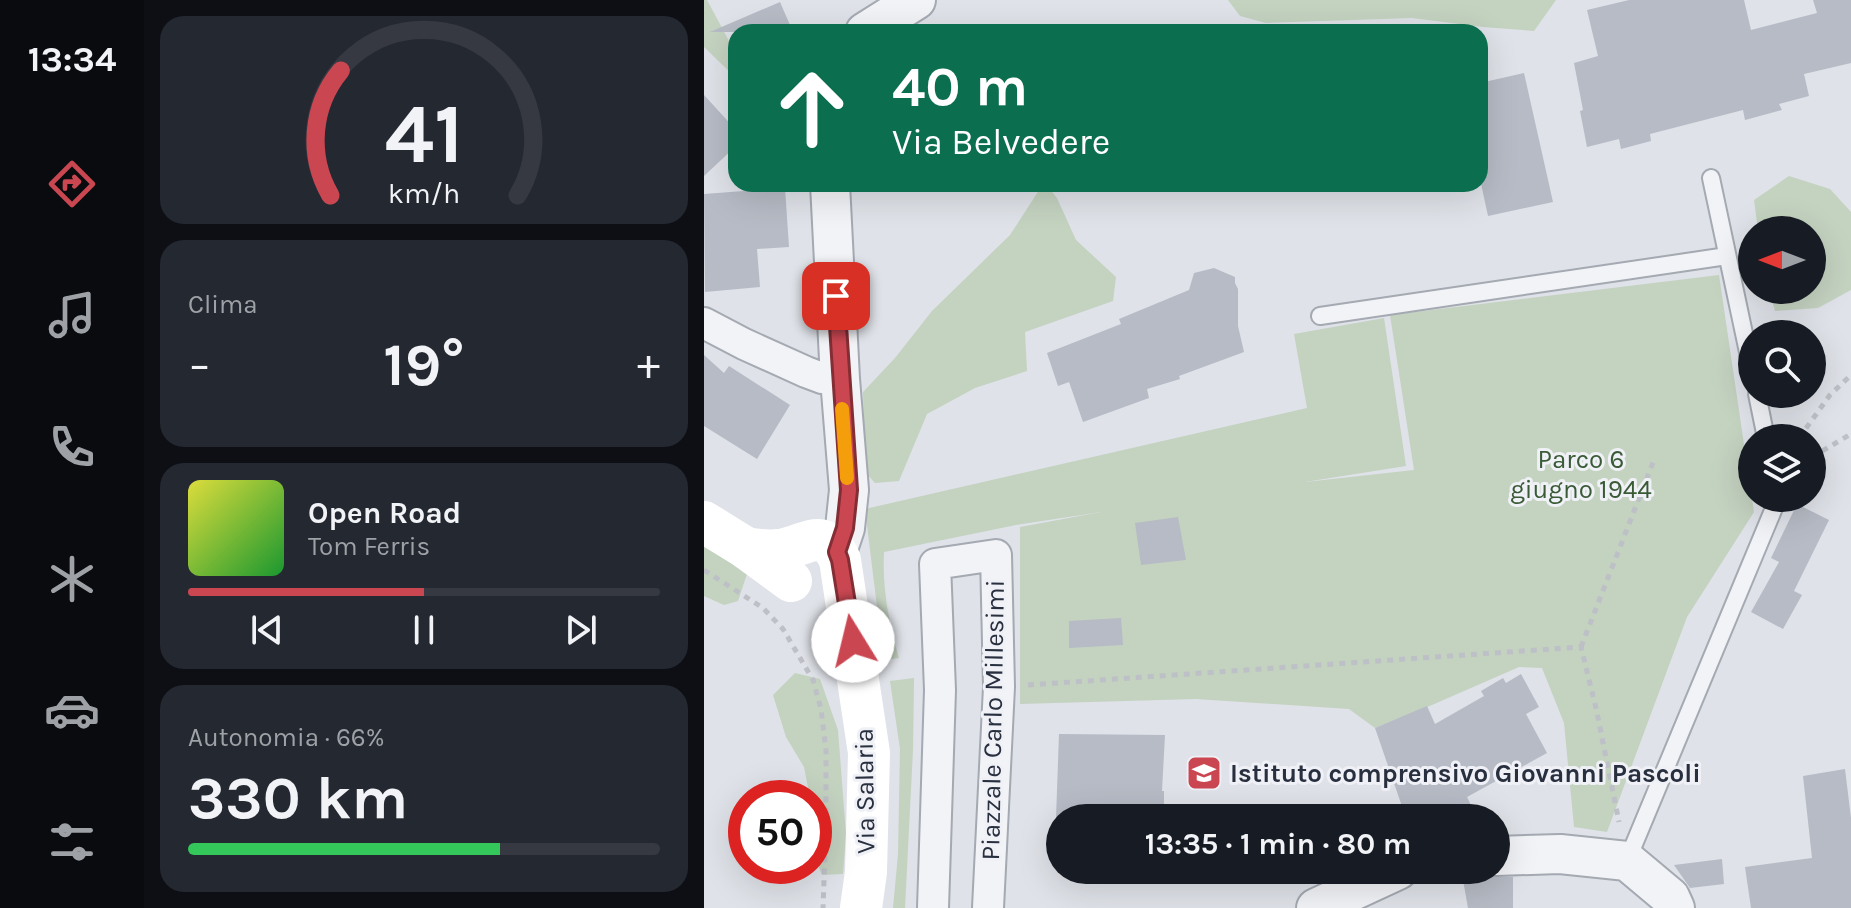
<!DOCTYPE html>
<html lang="it">
<meta charset="utf-8">
<style>
:root{--surface:#171b24;--page:#242831;--text:#f1f3f6;--muted:#9ea1a6;--line:#363941;--accent:#ca4752}
body{margin:0;font-family:Karla,sans-serif;background:var(--page);color:var(--text);height:100vh;display:flex;flex-direction:column;font-size:30px;white-space:nowrap}
*{box-sizing:border-box;margin:0}
p{font-size:26px;color:var(--muted)}
.icon{flex:none;width:44px;height:44px;fill:none;stroke:currentColor;stroke-width:2;stroke-linecap:round;stroke-linejoin:round}
.map{position:relative;flex:1;overflow:hidden}
.details{display:flex;flex-direction:column;gap:16px;padding:16px;background:#0d0f14;width:560px}
.details>*{flex:none}
.top-card{position:absolute;left:24px;top:24px;width:760px;height:168px;border-radius:24px;box-shadow:0 8px 32px #0002;background:#0b6e4f;color:#fff;overflow:hidden}
.needle{width:52px;rotate:270deg}
.fabs{position:absolute;left:1034px;top:216px;display:grid;gap:16px}
.fabs a{display:grid;place-items:center;width:88px;height:88px;border-radius:50%;background:var(--surface);box-shadow:0 8px 32px #0002;font-size:40px}
.speed{position:absolute;left:24px;top:780px;display:flex;gap:16px;font-size:40px;font-weight:700;text-align:center}
.speed>*{display:grid;place-content:center;width:104px;height:104px;border-radius:50%;background:var(--surface);box-shadow:0 8px 32px #0002;line-height:1}
.speed .limit{border:12px solid #d22;background:#fff;color:#111}
.pin{position:absolute;display:grid;place-items:center;width:68px;height:68px;color:#fff;margin:-34px;border-radius:16px;box-shadow:0 4px 12px #0006}
.me{position:absolute;width:88px;margin:-44px;rotate:351deg;stroke-linejoin:round;filter:drop-shadow(0 0 6px #0008)}
.turn{display:flex;align-items:center;gap:28px;height:168px;padding:0 32px;font-size:36px}
.turn .icon{width:104px;height:104px;stroke-width:2.5}
.turn b{display:block;font-size:56px;line-height:68px}
.big{font-size:60px;font-weight:700;line-height:1.1}
.details .widget{flex:1;display:flex;flex-direction:column;justify-content:center;gap:12px;min-width:0;padding:0 28px;border-radius:24px;background:var(--page)}
.details .dial{align-items:center;gap:0}
.dial svg{height:208px;overflow:visible;fill:none;stroke:var(--line);stroke-width:7;stroke-linecap:round;text-anchor:middle}
.dial text{fill:var(--text);stroke:none}
.song{display:flex;align-items:center;gap:24px}
.cover{width:96px;height:96px;border-radius:12px;background:linear-gradient(135deg,hsl(60 70% 55%),hsl(130 70% 35%))}
.played{height:8px;border-radius:4px;background:linear-gradient(90deg,var(--accent) 50%,var(--line) 50%)}
.keys{display:flex;justify-content:space-around;direction:ltr}
.heat{display:flex;justify-content:space-between;align-items:center;font-size:44px;direction:ltr}
.charge{height:12px;border-radius:6px;background:linear-gradient(90deg,#34c759 66%,var(--line) 0)}
.trip{position:absolute;left:342px;top:804px;width:464px;height:80px;border-radius:40px;background:var(--surface);box-shadow:0 8px 32px #0002;font-weight:700;line-height:80px;text-align:center}
main{display:flex;flex:1;min-height:0}
.tab-bar{display:flex;flex-direction:column;width:144px;justify-content:space-around;align-items:center;background:#090b0e;color:var(--muted)}
.tab-bar .icon{width:56px;height:56px}
.tab-bar .active{color:var(--accent)}
.tab-bar b{font-size:36px;color:var(--text)}
.map>svg:first-child{display:block}
</style>
<main>
<nav class="tab-bar">
<b>13:34</b>
<svg class="icon active" aria-label="directions" viewBox="0 0 24 24"><path d="M12 3l9 9-9 9-9-9zM9 14v-3h6M13 9l2 2-2 2"/></svg>
<svg class="icon" aria-label="music" viewBox="0 0 24 24"><path d="M9 18V5l10-2v13"/><circle cx="6" cy="18" r="3"/><circle cx="16" cy="16" r="3"/></svg>
<svg class="icon" aria-label="phone" viewBox="0 0 24 24"><path d="M5 4h4l2 5-3 2q2 4 5 5l2-3 5 2v4C11 20 4 13 5 4z"/></svg>
<svg class="icon" aria-label="climate" viewBox="0 0 24 24"><path d="M12 3v18M4 7l16 10M4 17L20 7"/></svg>
<svg class="icon" aria-label="car" viewBox="0 0 24 24"><path d="M5 17H2v-5l4-1 3-4h7l3 4 3 1v5h-3M9 17h6M6 11h13"/><circle cx="7" cy="17" r="2"/><circle cx="17" cy="17" r="2"/></svg>
<svg class="icon" aria-label="filters" viewBox="0 0 24 24"><path d="M4 7h16M4 17h16"/><circle cx="9" cy="7" r="2"/><circle cx="15" cy="17" r="2"/></svg>
</nav>
<section class="details">
<div class="widget dial"><svg viewBox="0 0 100 80">
<path d="M14 69A42 42 0 1 1 86 69"/>
<path d="M14 69A42 42 0 0 1 18 21" stroke="#ca4752"/>
<text x="50" y="56" font-size="32" font-weight="700">41</text>
<text x="50" y="72" font-size="11">km/h</text>
</svg></div>
<div class="widget"><p>Clima</p>
<div class="heat"><a>−</a><b class="big">19°</b><a>+</a></div>
</div>
<div class="widget">
<div class="song"><i class="cover"></i><div><b>Open Road</b><p>Tom Ferris</p></div></div>
<div class="played"></div>
<div class="keys"><svg class="icon" aria-label="previous" viewBox="0 0 24 24"><path d="M18 5L8 12l10 7zM5 5v14"/></svg><svg class="icon" aria-label="pause" viewBox="0 0 24 24"><path d="M8 5v14M16 5v14"/></svg><svg class="icon" aria-label="next" viewBox="0 0 24 24"><path d="M6 5l10 7-10 7zM19 5v14"/></svg></div>
</div>
<div class="widget"><p>Autonomia · 66%</p><b class="big">330 km</b><div class="charge"></div></div>
</section>
<div class="map">
<svg width="1147" height="908" viewBox="0 0 1147 908">
<rect width="100%" height="100%" fill="#dfe2e8"/>
<!-- green -->
<g fill="#c4d2c0">
<polygon points="0,0 3,0 32,54 32,78 0,47"/>
<polygon points="524,0 852,0 830,31 779,27 708,18 562,23 536,16"/>
<polygon points="1085,176 1126,189 1147,212 1147,290 1114,308 1071,311 1065,290 1108,290 1108,230 1054,230 1050,200"/>
<polygon points="339,184 342,184 353,198 372,240 412,277 409,301 321,332 323,371 271,388 223,414 195,481 171,483 161,472 159,392 191,358 228,311 306,235"/>
<path d="M1015,275L1050,512L983,617L903,832L870,827L860,723L838,668L815,667L728,705L671,728L645,709L492,699L316,704V527L397,512L312,525L180,552C178,587 185,624 195,658L182,660L176,631L161,509L603,408L590,334L680,318L702,466L601,482L710,470L686,315Z"/>
<polygon points="0,536 44,571 34,601 20,605 0,596"/>
<polygon points="91,673 116,679 134,730 142,834 139,874 118,875 110,855 110,798 106,798 100,767 82,737 69,695"/>
<polygon points="210,678 209,750 201,908 189,908 194,854 196,749 186,681"/>
</g>
<!-- building -->
<g fill="#b6bbc5">
<polygon points="925,0 1040,0 1047,30 1113,13 1109,0 1147,0 1147,63 1100,74 1105,96 1075,104 1078,110 1041,120 1039,110 946,134 947,141 917,149 915,139 883,147 876,111 879,110 870,63 894,56 883,10"/>
<polygon points="76,2 89,32 6,32"/>
<polygon points="820,73 849,202 784,216 776,179 776,83"/>
<polygon points="0,95 32,130 32,146 0,176"/>
<polygon points="81,188 85,247 53,249 56,287 1,292 0,194"/>
<polygon points="510,268 531,277 531,283 534,289 534,326 540,352 475,376 476,379 443,389 445,398 379,422 365,382 354,386 343,353 417,324 415,319 485,290 490,273"/>
<polygon points="0,355 20,373 25,366 86,405 53,459 0,426"/>
<polygon points="1093,504 1125,520 1090,591 1098,595 1079,629 1047,612 1075,562 1067,558"/>
<polygon points="474,517 482,560 437,565 431,523"/>
<polygon points="417,618 419,645 365,648 365,621"/>
<polygon points="817,674 835,707 822,714 843,753 763,797 773,818 702,818 671,728 723,706 731,724 780,696 777,691 799,678 802,683"/>
<polygon points="355,734 461,735 458,791 460,791 460,818 352,818"/>
<polygon points="1141,769 1147,818 1147,908 1047,908 1041,867 1108,858 1099,776"/>
<polygon points="1018,859 1020,884 986,888 970,865"/>
<polygon points="789,877 809,877 809,908 764,908 759,880"/>
</g>
<g fill="none" stroke-linecap="round" stroke-linejoin="round">
<defs>
<g id="service">
<polyline points="1007,178 1048,371"/>
<polyline points="616,316 1023,256"/>
<polyline points="1053,394 1062,438"/>
<polyline points="923,861 1070,508 1070,498"/>
</g>
<g id="minor">
<polyline points="0,323 40,344 102,372 118,378 136,379"/>
<polyline points="229,908 236,690 231,564 292,555 295,687 284,908"/>
</g>
<g id="tertiary">
<polyline points="161,32 212,0"/>
<polyline points="126,184 136,379 145,490 141,528 133,552"/>
<polyline points="792,856 856,854 923,861 966,897 971,908"/>
<polyline points="612,908 694,870"/>
</g>
</defs>
<!-- service casing -->
<use href="#service" stroke="#a4a9b2" stroke-width="20"/>
<!-- minor casing -->
<use href="#minor" stroke="#a4a9b2" stroke-width="34"/>
<!-- tertiary casing -->
<use href="#tertiary" stroke="#a4a9b2" stroke-width="42"/>
<!-- path -->
<g stroke="#bdc0c6" stroke-width="5" stroke-dasharray="6 6" stroke-linecap="butt">
<polyline points="1095,438 1126,395 1147,375"/>
<polyline points="1108,457 1147,434"/>
<polyline points="0,570 59,608 79,629 109,680 117,709 122,751 122,826 119,908"/>
<polyline points="877,647 950,460"/>
<polyline points="324,685 877,647 892,708 915,822"/>
</g>
<!-- service -->
<use href="#service" stroke="#f2f3f6" stroke-width="16"/>
<!-- minor -->
<use href="#minor" stroke="#f2f3f6" stroke-width="30"/>
<!-- tertiary -->
<use href="#tertiary" stroke="#f2f3f6" stroke-width="38"/>
<!-- secondary -->
<g stroke="#fff" stroke-width="42">
<polyline points="0,522 42,548 87,581"/>
<path d="M42,548C53,550 64,551 75,550C101,547 120,524 136,560L165,753L162,872L157,908"/>
</g>
</g>
<g fill="none" stroke-linecap="round" stroke-linejoin="round">
<defs>
<polyline id="route" points="132,296 145,490 141,528 133,552 136,560 149,641"/>
</defs>
<!-- route casing -->
<use href="#route" stroke="#832e35" stroke-width="20"/>
<!-- route -->
<use href="#route" stroke="#ca4752" stroke-width="14"/>
<!-- slow -->
<polyline stroke="#f59e0b" stroke-width="14" points="138,409 143,478"/>
</g>
<!-- icons -->
<defs>
<symbol id="school-square" viewBox="-11 -11 22 22"><rect x="-9" y="-9" width="18" height="18" rx="4" fill="#ca4752" stroke="#eff1f6"/><path d="M0-5L7-2L0 1L-7-2ZM-4 1L0 2.5L4 1V4Q0 6-4 4Z" fill="#fff"/></symbol>
</defs>
<g fill-rule="evenodd">
<use href="#school-square" x="480" y="753" width="40" height="40"/>
</g>
<g text-anchor="middle" dominant-baseline="central" stroke-width="6" stroke-linejoin="round" paint-order="stroke">
<!-- park labels -->
<g font-size="26" fill="#3a5a36" stroke="#eff1f6">
<text x="877" y="459">Parco 6<tspan x="877" dy="30">giugno 1944</tspan></text>
</g>
<!-- street labels -->
<g font-size="26" fill="#282f3f" stroke="#eff1f6">
<text transform="translate(289 720) rotate(-89)">Piazzale Carlo Millesimi</text>
<text transform="translate(161 791) rotate(-91)">Via Salaria</text>
</g>
<!-- poi labels -->
<g font-size="26" font-weight="bold" fill="#282f3f" stroke="#eff1f6" text-anchor="start">
<text x="526" y="773">Istituto comprensivo Giovanni Pascoli</text>
</g>
</g>
</svg>
<div class="fabs">
<a><svg class="needle" viewBox="-14 -14 28 28"><path d="M0-13l5 13h-10z" fill="#e53935"/><path d="M0 13l5-13h-10z" fill="#9ea1a6"/></svg></a>
<a><svg class="icon" aria-label="search" viewBox="0 0 24 24"><circle cx="10" cy="10" r="6"/><path d="M15 15l6 6"/></svg></a>
<a><svg class="icon" aria-label="layers" viewBox="0 0 24 24"><path d="M12 4l9 5-9 5-9-5zM3 14l9 5 9-5"/></svg></a>
</div>
<div class="speed"><div class="limit">50</div></div>
<div class="pin" style="left:132px;top:296px;background:#d93025"><svg class="icon" aria-label="arrive" viewBox="0 0 24 24"><path d="M6 21V4h12l-3 4 3 4H6"/></svg></div>
<svg class="me" style="left:149px;top:641px" viewBox="-20 -20 40 40"><circle r="19" fill="#fff"/><path d="M0-13L10 11 0 6-10 11z" fill="#ca4752"/></svg>
<div class="trip">13:35 · 1 min · 80 m</div>
<div class="top-card">
<div class="turn"><svg class="icon" aria-label="ahead" viewBox="0 0 24 24"><path d="M12 20V5M6 11l6-6 6 6"/></svg><div><b>40 m</b>Via Belvedere</div></div>
</div>
</div>
</main>
